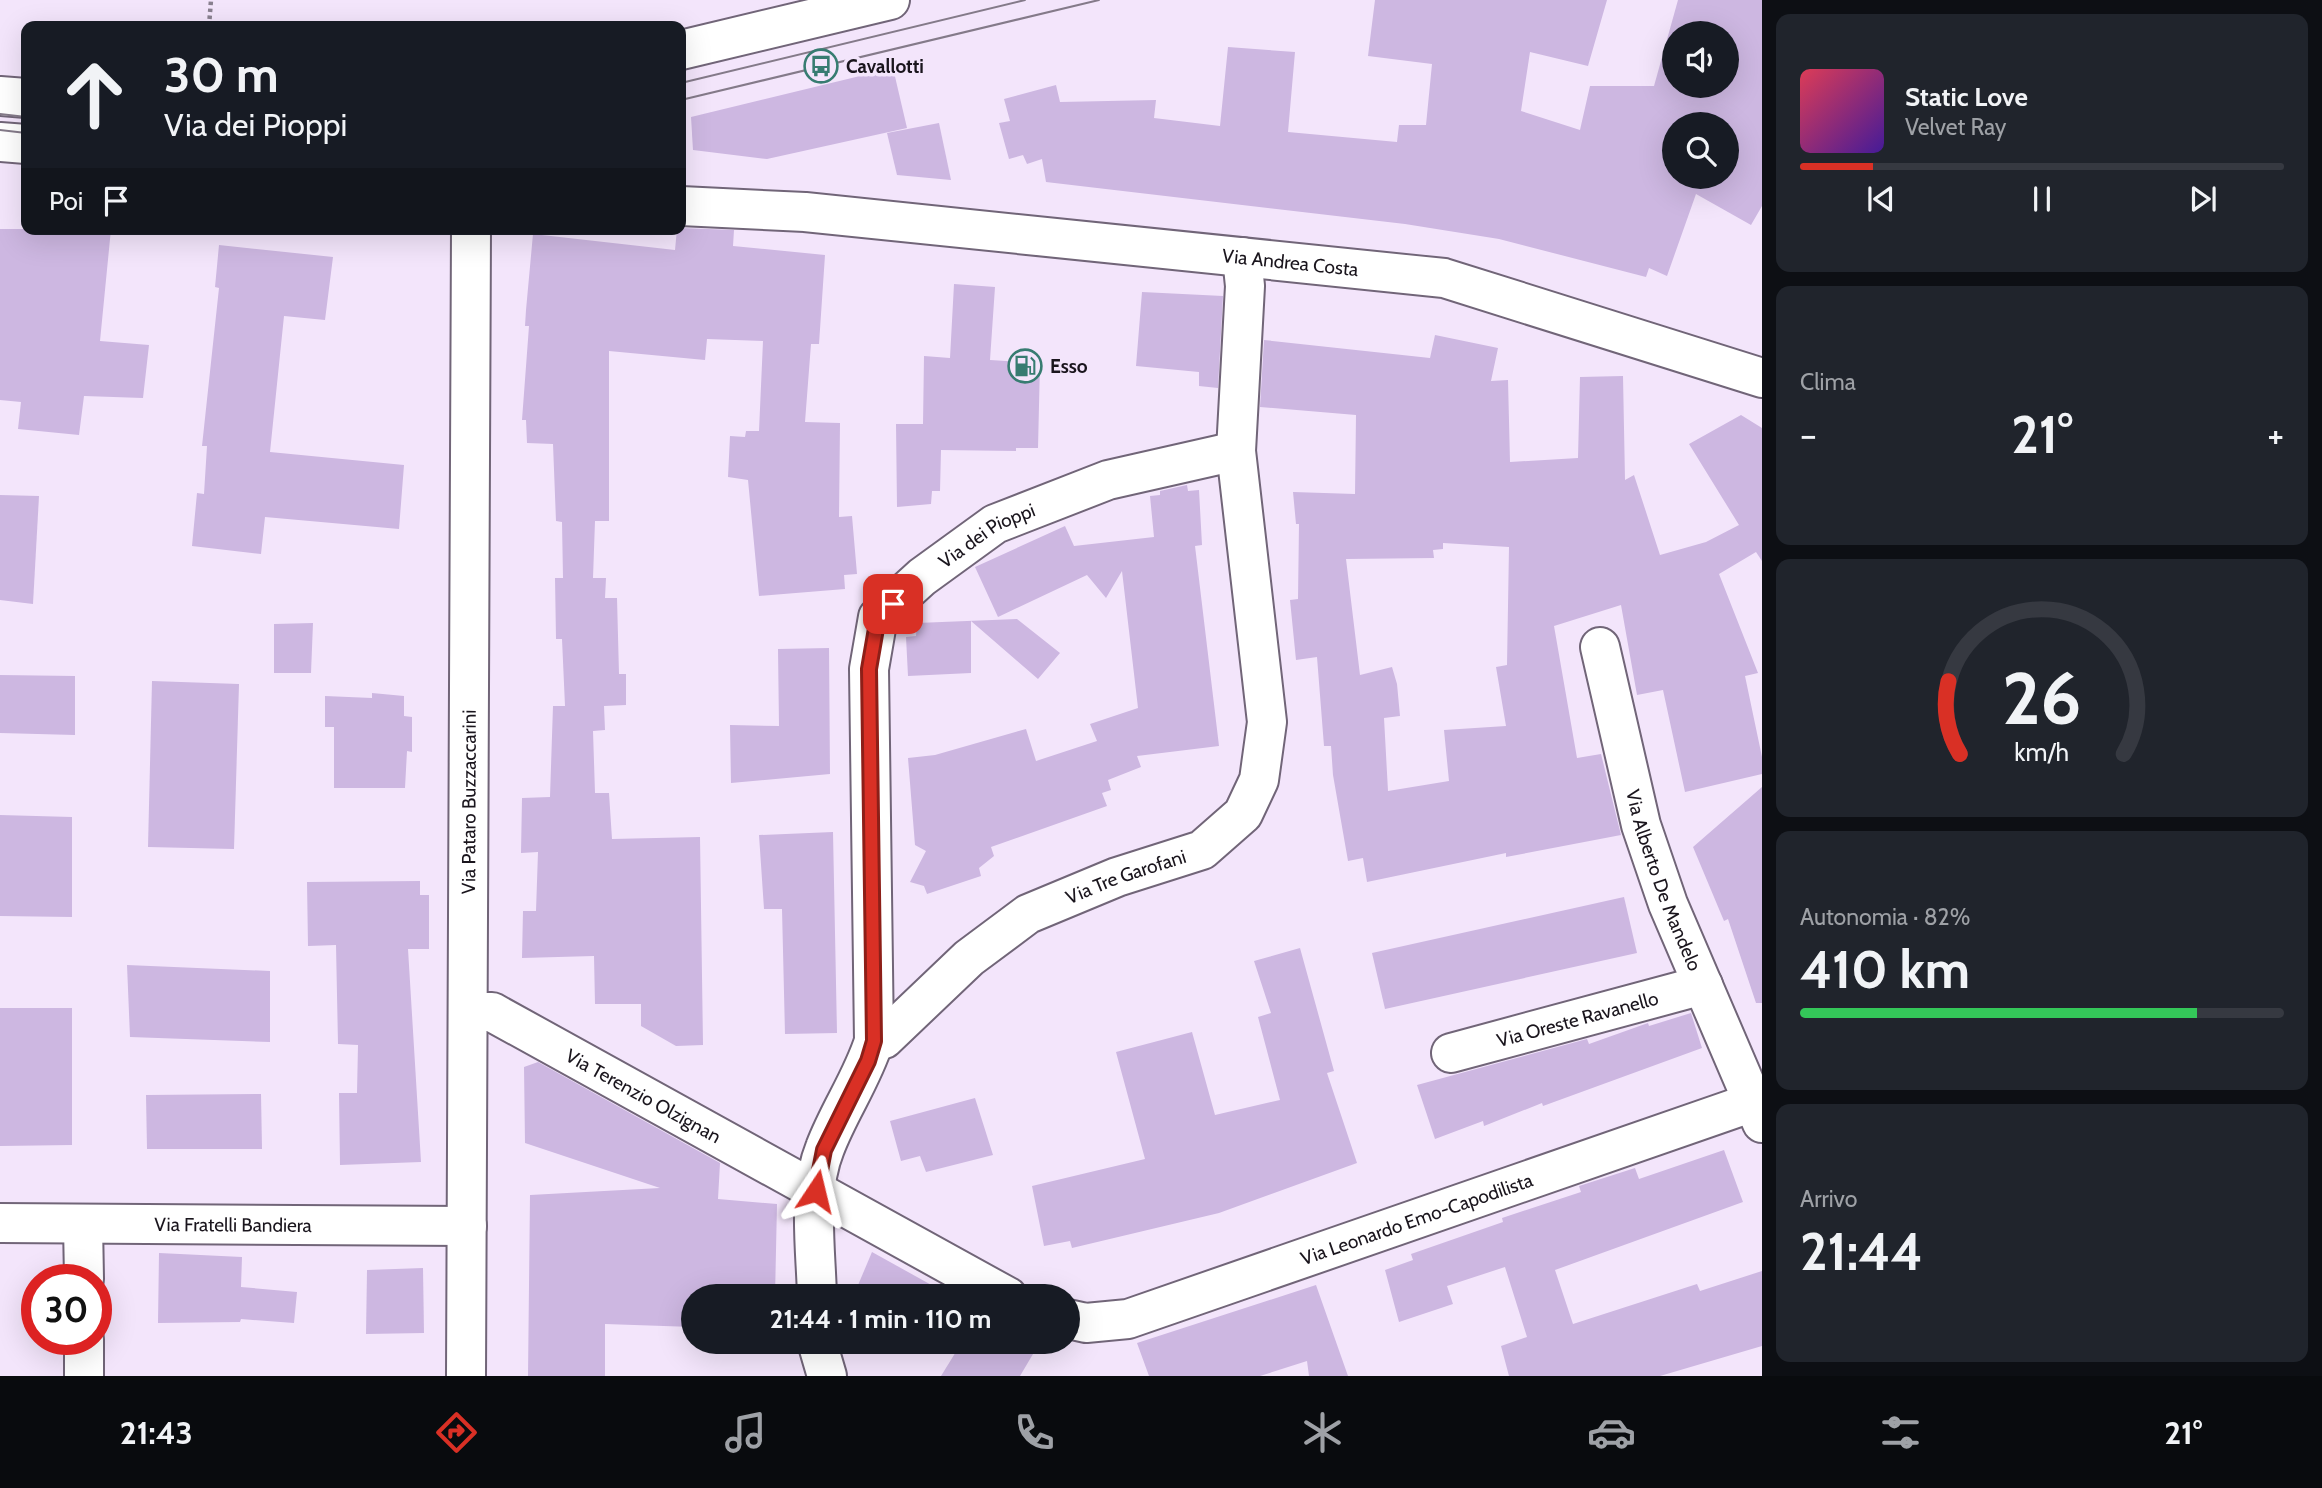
<!DOCTYPE html>
<html lang="it">
<meta charset="utf-8">
<style>
:root{--surface:#171b24;--page:#20242c;--text:#f1f3f6;--muted:#9ea1a6;--line:#363941;--accent:#d93025}
body{margin:0;font-family:Cabin,sans-serif;background:var(--page);color:var(--text);height:100vh;display:flex;flex-direction:column;font-size:26px;white-space:nowrap}
*{box-sizing:border-box;margin:0}
p{font-size:23px;color:var(--muted)}
.icon{flex:none;width:38px;height:38px;fill:none;stroke:currentColor;stroke-width:2;stroke-linecap:round;stroke-linejoin:round}
.map{position:relative;flex:1;overflow:hidden}
.sheet{display:flex;flex-direction:column;gap:14px;padding:14px;background:#0d0f14;width:560px}
.sheet>*{flex:none}
.top-card{position:absolute;left:21px;top:21px;width:665px;height:214px;border-radius:14px;box-shadow:0 7px 28px #0002;background:#171b24;color:var(--text);overflow:hidden}
.controls{position:absolute;left:1662px;top:21px;display:grid;gap:14px}
.controls a{display:grid;place-items:center;width:77px;height:77px;border-radius:50%;background:var(--surface);box-shadow:0 7px 28px #0002;font-size:35px}
.speed{position:absolute;left:21px;top:1264px;display:flex;gap:14px;font-size:35px;font-weight:700;text-align:center}
.speed>*{display:grid;place-content:center;width:91px;height:91px;border-radius:50%;background:var(--surface);box-shadow:0 7px 28px #0002;line-height:1}
.speed .limit{border:10px solid #d22;background:#fff;color:#111}
.pin{position:absolute;display:grid;place-items:center;width:60px;height:60px;color:#fff;margin:-30px;border-radius:14px;box-shadow:0 4px 10px #0006}
.me{position:absolute;width:77px;margin:-38px;rotate:10deg;stroke-linejoin:round;filter:drop-shadow(0 0 5px #0008)}
.turn{display:flex;align-items:center;gap:24px;height:147px;padding:0 28px;font-size:32px}
.turn .icon{width:91px;height:91px;stroke-width:2.5}
.turn b{display:block;font-size:49px;line-height:60px}
.then{display:flex;align-items:center;height:66px;padding:0 28px;background:#0003;gap:14px;font-size:26px}
.big{font-size:52px;font-weight:700;line-height:1.1}
.sheet .card{flex:1;display:flex;flex-direction:column;justify-content:center;gap:10px;min-width:0;padding:0 24px;border-radius:14px;background:var(--page)}
.sheet .dial{align-items:center;gap:0}
.dial svg{height:182px;overflow:visible;fill:none;stroke:var(--line);stroke-width:7;stroke-linecap:round;text-anchor:middle}
.dial text{fill:var(--text);stroke:none}
.song{display:flex;align-items:center;gap:21px}
.cover{width:84px;height:84px;border-radius:10px;background:linear-gradient(135deg,hsl(350 70% 55%),hsl(260 70% 35%))}
.played{height:7px;border-radius:4px;background:linear-gradient(90deg,var(--accent) 15%,var(--line) 15%)}
.keys{display:flex;justify-content:space-around;direction:ltr}
.heat{display:flex;justify-content:space-between;align-items:center;font-size:38px;direction:ltr}
.charge{height:10px;border-radius:5px;background:linear-gradient(90deg,#34c759 82%,var(--line) 0)}
.trip{position:absolute;left:681px;top:1284px;width:399px;height:70px;border-radius:35px;background:var(--surface);box-shadow:0 7px 28px #0002;font-weight:700;line-height:70px;text-align:center}
.menu{display:flex;height:112px;justify-content:space-around;align-items:center;background:#090b0e;color:var(--muted)}
.menu .icon{width:49px;height:49px}
.menu .current{color:var(--accent)}
.menu b{font-size:32px;color:var(--text)}
main{display:flex;flex:1;min-height:0}
.map>svg:first-child{display:block}
</style>
<main>
<div class="map">
<svg width="1762" height="1376" viewBox="0 0 1762 1376">
<rect width="100%" height="100%" fill="#f3e5fb"/>
<!-- building -->
<g fill="#cdb7e1" fill-rule="evenodd">
<path d="M1375,0H1607L1588,66L1530,52L1521,111L1580,130L1590,86H1654L1678,0H1762V206L1751,225L1696,194L1667,276L1649,268L1646,277L1499,239L1405,224L1046,182L1042,159L1027,164L1023,155L1009,159L999,123L1010,121L1004,99L1056,85L1060,102L1156,100L1154,118L1220,126L1228,47L1295,52L1288,132L1397,142L1399,125H1426L1432,64L1368,56ZM1675,33H1727V86H1675ZM1675,124H1727V177H1675Z"/>
<polygon points="893,68 907,128 767,159 693,150 691,117"/>
<polygon points="939,123 951,180 897,175 887,133"/>
<polygon points="681,228 734,230 733,246 825,255 819,344 811,344 805,422 840,423 839,517 852,516 857,574 844,575 845,589 759,596 748,480 728,477 730,436 745,437 746,431 759,431 763,341 707,339 705,360 609,351 609,521 595,521 593,578 606,578 605,598 617,598 619,674 626,674 626,705 604,706 605,730 593,731 595,793 609,793 612,839 700,837 703,1045 676,1046 641,1026 641,1004 595,1004 594,956 522,958 523,911 536,911 538,852 521,853 522,798 550,797 553,706 565,706 562,639 556,639 555,578 563,578 562,522 556,521 553,444 527,443 526,420 522,420 529,326 525,326 526,310 533,234 675,250 677,229"/>
<polygon points="0,229 111,229 100,341 149,345 143,398 84,396 79,435 18,429 21,402 0,400"/>
<polygon points="219,245 333,257 325,320 284,316 270,452 404,465 399,529 265,517 261,554 192,546 197,493 204,494 207,446 202,446 219,288 215,287"/>
<polygon points="954,284 995,287 990,360 1040,363 1038,448 1016,448 1016,451 941,450 940,491 932,491 931,504 897,507 896,424 923,424 924,356 950,358"/>
<polygon points="1142,292 1223,296 1218,388 1199,386 1199,372 1136,366"/>
<path d="M1435,335L1498,348L1491,381L1508,380L1510,462L1578,458L1580,377L1623,376L1625,480L1634,475L1660,555L1706,542L1739,525L1689,444L1741,415L1762,428V561L1756,552L1719,574L1758,673L1745,676L1762,757V774L1685,792L1663,690L1637,695L1621,605L1554,626L1577,758L1601,754L1621,835L1506,857V853L1367,882L1363,858L1348,861L1333,775L1331,746H1324L1317,657L1296,660L1290,600L1298,599L1299,524H1296L1293,492L1355,494L1356,415L1260,407L1264,340L1430,358ZM1443,543L1509,547L1507,665L1496,667L1506,726L1444,730L1449,781L1388,791L1384,718L1400,716L1397,684L1392,667L1360,675L1346,559L1434,558L1433,550L1443,549Z"/>
<polygon points="1187,485 1188,491 1199,490 1202,545 1195,546 1219,746 1137,756 1141,767 1108,780 1111,790 1102,793 1107,806 991,847 994,856 979,868 981,876 927,894 924,886 910,882 926,851 915,845 908,758 935,755 1026,729 1036,761 1097,741 1090,724 1138,708 1122,571 1106,598 1087,575 998,617 975,567 1065,526 1074,546 1154,537 1150,496 1160,495 1160,491"/>
<polygon points="0,495 39,496 33,604 0,600"/>
<polygon points="1017,619 1060,653 1038,679 971,621 971,673 908,676 906,637 916,636 917,623"/>
<polygon points="313,623 311,673 274,673 274,624"/>
<polygon points="829,648 830,774 731,783 730,725 779,726 778,649"/>
<polygon points="0,675 75,676 75,735 0,733"/>
<polygon points="152,681 239,684 234,849 148,847"/>
<polygon points="372,693 404,696 404,716 412,717 412,752 407,751 405,788 334,788 334,727 325,727 325,696 372,698"/>
<polygon points="1762,787 1762,1003 1756,1003 1728,919 1724,921 1693,847"/>
<polygon points="0,815 72,817 72,917 0,916"/>
<polygon points="833,832 837,1033 785,1034 782,909 764,909 759,835"/>
<polygon points="420,881 420,895 429,895 429,949 408,949 421,1162 340,1165 339,1093 357,1093 358,1045 338,1044 336,945 308,946 307,882"/>
<polygon points="1624,897 1637,953 1385,1009 1372,953"/>
<polygon points="1300,948 1334,1071 1327,1073 1357,1163 1219,1213 1072,1248 1070,1241 1044,1246 1032,1186 1145,1159 1116,1052 1192,1032 1215,1115 1280,1100 1258,1017 1271,1013 1254,961"/>
<polygon points="127,965 270,971 270,1042 130,1037"/>
<polygon points="0,1008 72,1008 72,1145 0,1146"/>
<polygon points="1691,1013 1702,1048 1543,1106 1542,1103 1484,1126 1483,1121 1435,1139 1417,1085 1587,1039 1589,1044 1648,1023 1649,1026"/>
<polygon points="538,1062 720,1163 718,1199 777,1204 775,1297 693,1297 693,1327 605,1324 605,1376 528,1376 530,1195 660,1188 525,1143 524,1067"/>
<polygon points="261,1094 262,1149 147,1149 146,1095"/>
<polygon points="975,1098 993,1155 926,1172 920,1156 901,1161 890,1121"/>
<polygon points="1724,1150 1743,1202 1555,1270 1573,1324 1697,1284 1700,1291 1762,1271 1762,1346 1660,1376 1509,1376 1501,1346 1527,1337 1505,1267 1447,1286 1453,1304 1399,1322 1385,1270 1413,1260 1411,1254 1503,1222 1502,1218 1581,1192 1579,1186 1635,1168 1639,1179"/>
<polygon points="872,1252 944,1292 942,1297 853,1297"/>
<polygon points="159,1253 242,1257 241,1287 297,1292 294,1323 241,1319 240,1322 158,1323"/>
<polygon points="423,1268 424,1333 366,1334 367,1270"/>
<polygon points="1316,1285 1348,1376 1309,1376 1307,1361 1260,1376 1149,1376 1137,1343"/>
<polygon points="862,1342 910,1342 864,1351"/>
<polygon points="962,1342 1025,1342 1025,1349 1033,1354 1020,1376 941,1376"/>
</g>
<g fill="none" stroke-linecap="round" stroke-linejoin="round">
<defs>
<g id="street">
<polyline points="681,50 890,0"/>
<path id="s1" d="M1600,647L1641,825L1668,904L1762,1123"/>
<path id="s2" d="M469,1012H492L1008,1297"/>
<path id="s3" d="M874,1041L884,1039L969,958L1028,914L1117,877L1202,850L1243,814L1259,780L1267,722L1236,451L1245,286L1242,257"/>
<path id="s4" d="M1451,1053L1703,985"/>
<path id="s5" d="M0,1223L467,1226"/>
<polyline points="83,1224 84,1279"/>
<path id="s6" d="M817,1297C816,1250 807,1192 825,1148C839,1111 862,1079 874,1041L869,669L878,617L922,577L995,524L1108,480L1236,451"/>
<path id="s7" d="M1068,1319L1086,1323L1128,1319L1762,1099"/>
<polyline points="84,1339 84,1376"/>
<polyline points="817,1342 827,1376"/>
<path id="s8" d="M466,1376L471,229"/>
</g>
<g id="secondary">
<polyline points="0,96 26,98"/>
<polyline points="0,142 26,144"/>
<path id="s9" d="M681,206L805,212L1444,278L1762,378"/>
</g>
</defs>
<!-- street casing -->
<use href="#street" stroke="#716578" stroke-width="42"/>
<!-- secondary casing -->
<use href="#secondary" stroke="#716578" stroke-width="42"/>
<!-- path -->
<polyline stroke="#89808f" stroke-width="4.5" stroke-dasharray="3.5 3.5" stroke-linecap="butt" points="209,26 211,0"/>
<!-- street -->
<use href="#street" stroke="#fff" stroke-width="38"/>
<!-- secondary -->
<use href="#secondary" stroke="#fff" stroke-width="38"/>
<!-- tram -->
<g stroke="#847a89" stroke-width="2">
<polyline points="681,83 1025,0"/>
<polyline points="681,100 1099,0"/>
<polyline points="0,114 26,117"/>
<polyline points="0,130 26,133"/>
</g>
</g>
<g fill="none" stroke-linecap="round" stroke-linejoin="round">
<defs>
<polyline id="route" points="816,1191 824,1150 868,1061 874,1041 869,669 878,617 893,604"/>
</defs>
<!-- route casing -->
<use href="#route" stroke="#8d1f18" stroke-width="18"/>
<!-- route -->
<use href="#route" stroke="#d93025" stroke-width="12"/>
</g>
<!-- icons -->
<defs>
<symbol id="bus-ring" viewBox="-11 -11 22 22"><circle r="9.5" fill="#f3e5fb" stroke="#377c71" stroke-width="1.5"/><path d="M-5-6H5V4H4V6H2V4H-2V6H-4V4H-5ZM-3.5-4V0h7V-4ZM-3.5 1.2v1.5H-2V1.2ZM2 1.2v1.5H3.5V1.2Z" fill="#377c71"/></symbol>
<symbol id="fuel-ring" viewBox="-11 -11 22 22"><circle r="9.5" fill="#f3e5fb" stroke="#377c71" stroke-width="1.5"/><path d="M-5.5-6h7V0h2V4h1.3V-2.5L3-4.5l.8-.8L6-3V5H2.5V1h-1V6h-7ZM-4.2-4.7v3.2H.2V-4.7Z" fill="#377c71"/></symbol>
</defs>
<g fill-rule="evenodd">
<use href="#bus-ring" x="802" y="47" width="38" height="38"/>
<use href="#fuel-ring" x="1006" y="347" width="38" height="38"/>
</g>
<g text-anchor="middle" dominant-baseline="central" stroke-width="7" stroke-linejoin="round" paint-order="stroke">
<!-- poi labels -->
<g font-size="19" font-weight="bold" fill="#1a151d" stroke="#f3e5fb" text-anchor="start">
<text x="846" y="66">Cavallotti</text>
<text x="1050" y="366">Esso</text>
</g>
<!-- street labels -->
<g font-size="19" fill="#1a151d" stroke="#f3e5fb">
<text stroke="none"><textPath href="#s9" startOffset="612">Via Andrea Costa</textPath></text>
<text stroke="none"><textPath href="#s6" startOffset="830">Via dei Pioppi</textPath></text>
<text stroke="none"><textPath href="#s8" startOffset="574">Via Pataro Buzzaccarini</textPath></text>
<text stroke="none"><textPath href="#s3" startOffset="306">Via Tre Garofani</textPath></text>
<text stroke="none"><textPath href="#s1" startOffset="242">Via Alberto De Mandelo</textPath></text>
<text stroke="none"><textPath href="#s4" startOffset="131">Via Oreste Ravanello</textPath></text>
<text stroke="none"><textPath href="#s2" startOffset="196">Via Terenzio Olzignan</textPath></text>
<text stroke="none"><textPath href="#s7" startOffset="366">Via Leonardo Emo-Capodilista</textPath></text>
<text stroke="none"><textPath href="#s5" startOffset="233">Via Fratelli Bandiera</textPath></text>
</g>
</g>
</svg>
<div class="controls">
<a><svg class="icon" aria-label="sound" viewBox="0 0 24 24"><path d="M4 9h4l5-4v14l-5-4H4zM17 9q2 3 0 6"/></svg></a>
<a><svg class="icon" aria-label="search" viewBox="0 0 24 24"><circle cx="10" cy="10" r="6"/><path d="M15 15l6 6"/></svg></a>
</div>
<div class="speed"><div class="limit">30</div></div>
<div class="pin" style="left:893px;top:604px;background:#d93025"><svg class="icon" aria-label="arrive" viewBox="0 0 24 24"><path d="M6 21V4h12l-3 4 3 4H6"/></svg></div>
<svg class="me" style="left:816px;top:1191px" viewBox="-20 -20 40 40"><path d="M0-17L14 15 0 8-14 15z" fill="#d93025" stroke="#fff" stroke-width="4"/></svg>
<div class="trip">21:44 · 1 min · 110 m</div>
<div class="top-card">
<div class="turn"><svg class="icon" aria-label="ahead" viewBox="0 0 24 24"><path d="M12 20V5M6 11l6-6 6 6"/></svg><div><b>30 m</b>Via dei Pioppi</div></div>
<div class="then">Poi<svg class="icon" aria-label="arrive" viewBox="0 0 24 24"><path d="M6 21V4h12l-3 4 3 4H6"/></svg></div>
</div>
</div>
<section class="sheet">
<div class="card">
<div class="song"><i class="cover"></i><div><b>Static Love</b><p>Velvet Ray</p></div></div>
<div class="played"></div>
<div class="keys"><svg class="icon" aria-label="previous" viewBox="0 0 24 24"><path d="M18 5L8 12l10 7zM5 5v14"/></svg><svg class="icon" aria-label="pause" viewBox="0 0 24 24"><path d="M8 5v14M16 5v14"/></svg><svg class="icon" aria-label="next" viewBox="0 0 24 24"><path d="M6 5l10 7-10 7zM19 5v14"/></svg></div>
</div>
<div class="card"><p>Clima</p>
<div class="heat"><a>−</a><b class="big">21°</b><a>+</a></div>
</div>
<div class="card dial"><svg viewBox="0 0 100 80">
<path d="M14 69A42 42 0 1 1 86 69"/>
<path d="M14 69A42 42 0 0 1 9 37" stroke="#d93025"/>
<text x="50" y="56" font-size="32" font-weight="700">26</text>
<text x="50" y="72" font-size="11">km/h</text>
</svg></div>
<div class="card"><p>Autonomia · 82%</p><b class="big">410 km</b><div class="charge"></div></div>
<div class="card"><p>Arrivo</p><b class="big">21:44</b></div>
</section>
</main>
<nav class="menu">
<b>21:43</b>
<svg class="icon current" aria-label="directions" viewBox="0 0 24 24"><path d="M12 3l9 9-9 9-9-9zM9 14v-3h6M13 9l2 2-2 2"/></svg>
<svg class="icon" aria-label="music" viewBox="0 0 24 24"><path d="M9 18V5l10-2v13"/><circle cx="6" cy="18" r="3"/><circle cx="16" cy="16" r="3"/></svg>
<svg class="icon" aria-label="phone" viewBox="0 0 24 24"><path d="M5 4h4l2 5-3 2q2 4 5 5l2-3 5 2v4C11 20 4 13 5 4z"/></svg>
<svg class="icon" aria-label="climate" viewBox="0 0 24 24"><path d="M12 3v18M4 7l16 10M4 17L20 7"/></svg>
<svg class="icon" aria-label="car" viewBox="0 0 24 24"><path d="M5 17H2v-5l4-1 3-4h7l3 4 3 1v5h-3M9 17h6M6 11h13"/><circle cx="7" cy="17" r="2"/><circle cx="17" cy="17" r="2"/></svg>
<svg class="icon" aria-label="filters" viewBox="0 0 24 24"><path d="M4 7h16M4 17h16"/><circle cx="9" cy="7" r="2"/><circle cx="15" cy="17" r="2"/></svg>
<b>21°</b>
</nav>
